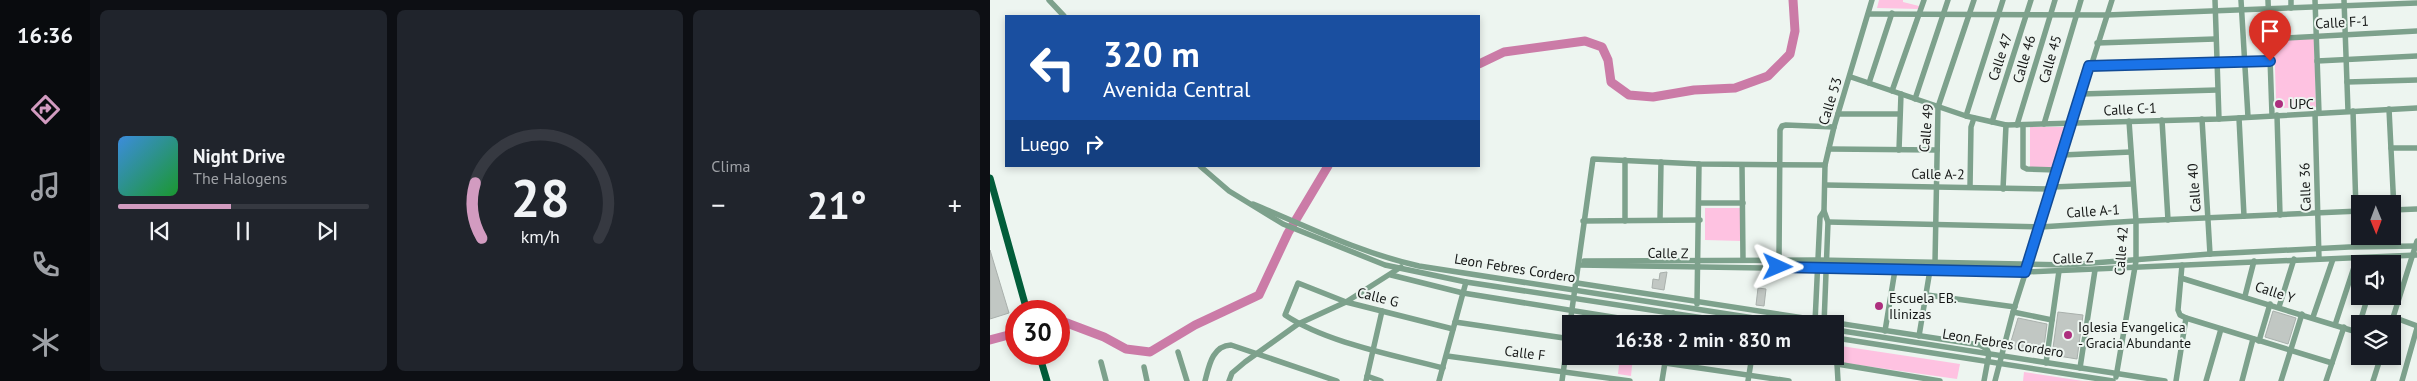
<!DOCTYPE html>
<html lang="es">
<meta charset="utf-8">
<style>
:root{--surface:#171b24;--page:#20242c;--text:#f1f3f6;--muted:#9ea1a6;--line:#363941;--accent:#d29bc0}
body{margin:0;font-family:"PT Sans",sans-serif;background:var(--page);color:var(--text);height:100vh;display:flex;flex-direction:column;font-size:19px;white-space:nowrap}
*{box-sizing:border-box;margin:0}
p{font-size:16px;color:var(--muted)}
.icon{flex:none;width:28px;height:28px;fill:none;stroke:currentColor;stroke-width:2;stroke-linecap:round;stroke-linejoin:round}
.map{position:relative;flex:1;overflow:hidden}
.sheet{display:flex;flex-direction:column;gap:10px;padding:10px;background:#0d0f14;width:900px}
.sheet>*{flex:none}
.hud{position:absolute;left:15px;top:15px;width:475px;height:152px;border-radius:0px;box-shadow:0 2px 8px #0003;background:#1a4fa0;color:#fff;overflow:hidden}
.needle{width:32px;rotate:179deg}
.buttons{position:absolute;left:1361px;top:195px;display:grid;gap:10px}
.buttons a{display:grid;place-items:center;width:50px;height:50px;border-radius:0px;background:var(--surface);box-shadow:0 2px 8px #0003;font-size:25px}
.speed{position:absolute;left:15px;top:300px;display:flex;gap:10px;font-size:25px;font-weight:700;text-align:center}
.speed>*{display:grid;place-content:center;width:65px;height:65px;border-radius:50%;background:var(--surface);box-shadow:0 2px 8px #0003;line-height:1}
.speed .limit{border:8px solid #d22;background:#fff;color:#111}
.pin{position:absolute;display:grid;place-items:center;width:42px;height:42px;color:#fff;margin:-51px -21px;border-radius:50% 50% 50% 0;rotate:-45deg;box-shadow:0 0 5px #0007}
.pin .icon{rotate:45deg}
.me{position:absolute;width:55px;margin:-28px;rotate:91deg;stroke-linejoin:round;filter:drop-shadow(0 0 4px #0008)}
.turn{display:flex;align-items:center;gap:18px;height:105px;padding:0 15px;font-size:22px}
.turn .icon{width:65px;height:65px;stroke-width:2.5}
.turn b{display:block;font-size:35px;line-height:42px}
.then{display:flex;align-items:center;height:48px;padding:0 15px;background:#0003;gap:10px;font-size:19px}
.big{font-size:38px;font-weight:700;line-height:1.1}
.sheet .tile{flex:1;display:flex;flex-direction:column;justify-content:center;gap:8px;min-width:0;padding:0 18px;border-radius:8px;background:var(--page)}
.sheet .dial{align-items:center;gap:0}
.dial svg{height:130px;overflow:visible;fill:none;stroke:var(--line);stroke-width:7;stroke-linecap:round;text-anchor:middle}
.dial text{fill:var(--text);stroke:none}
.song{display:flex;align-items:center;gap:15px}
.cover{width:60px;height:60px;border-radius:8px;background:linear-gradient(135deg,hsl(210 70% 55%),hsl(130 70% 35%))}
.played{height:5px;border-radius:2px;background:linear-gradient(90deg,var(--accent) 45%,var(--line) 45%)}
.keys{display:flex;justify-content:space-around;direction:ltr}
.heat{display:flex;justify-content:space-between;align-items:center;font-size:28px;direction:ltr}
.sheet .tiles{flex:1;display:grid;gap:10px;grid-template-columns:repeat(3,1fr)}
.trip{position:absolute;left:572px;top:315px;width:282px;height:50px;border-radius:0px;background:var(--surface);box-shadow:0 2px 8px #0003;font-weight:700;line-height:50px;text-align:center}
main{display:flex;flex:1;min-height:0}
.dock{display:flex;flex-direction:column;width:90px;justify-content:space-around;align-items:center;background:#090b0e;color:var(--muted)}
.dock .icon{width:35px;height:35px}
.dock .current{color:var(--accent)}
.dock b{font-size:22px;color:var(--text)}
.map>svg:first-child{display:block}
</style>
<main>
<nav class="dock">
<b>16:36</b>
<svg class="icon current" aria-label="directions" viewBox="0 0 24 24"><path d="M12 3l9 9-9 9-9-9zM9 14v-3h6M13 9l2 2-2 2"/></svg>
<svg class="icon" aria-label="music" viewBox="0 0 24 24"><path d="M9 18V5l10-2v13"/><circle cx="6" cy="18" r="3"/><circle cx="16" cy="16" r="3"/></svg>
<svg class="icon" aria-label="phone" viewBox="0 0 24 24"><path d="M5 4h4l2 5-3 2q2 4 5 5l2-3 5 2v4C11 20 4 13 5 4z"/></svg>
<svg class="icon" aria-label="climate" viewBox="0 0 24 24"><path d="M12 3v18M4 7l16 10M4 17L20 7"/></svg>
</nav>
<section class="sheet">
<div class="tiles">
<div class="tile">
<div class="song"><i class="cover"></i><div><b>Night Drive</b><p>The Halogens</p></div></div>
<div class="played"></div>
<div class="keys"><svg class="icon" aria-label="previous" viewBox="0 0 24 24"><path d="M18 5L8 12l10 7zM5 5v14"/></svg><svg class="icon" aria-label="pause" viewBox="0 0 24 24"><path d="M8 5v14M16 5v14"/></svg><svg class="icon" aria-label="next" viewBox="0 0 24 24"><path d="M6 5l10 7-10 7zM19 5v14"/></svg></div>
</div>
<div class="tile dial"><svg viewBox="0 0 100 80">
<path d="M14 69A42 42 0 1 1 86 69"/>
<path d="M14 69A42 42 0 0 1 10 35" stroke="#d29bc0"/>
<text x="50" y="56" font-size="32" font-weight="700">28</text>
<text x="50" y="72" font-size="11">km/h</text>
</svg></div>
<div class="tile"><p>Clima</p>
<div class="heat"><a>−</a><b class="big">21°</b><a>+</a></div>
</div>
</div>
</section>
<div class="map">
<svg width="1427" height="381" viewBox="0 0 1427 381">
<rect width="100%" height="100%" fill="#edf5f0"/>
<!-- green -->
<g fill="#fec2e1">
<polygon points="889,0 913,0 913,2 929,6 929,9 887,8"/>
<polygon points="1324,38 1326,107 1292,108 1292,99 1286,99 1284,39"/>
<polygon points="1040,127 1077,127 1065,169 1040,167"/>
<polygon points="715,208 752,208 752,241 715,240"/>
<polygon points="851,346 970,364 967,379 854,363"/>
<polygon points="630,356 643,356 641,376 628,374"/>
<polygon points="1034,372 1093,381 1033,381"/>
</g>
<g fill="none" stroke-linecap="round" stroke-linejoin="round">
<!-- river -->
<g stroke="#cb7ba7" stroke-width="9">
<polyline points="489,64 514,52 595,41 612,47 618,60 621,82 639,95 663,97 704,90 745,88 778,76 800,54 805,31 803,0"/>
<polyline points="69,320 114,337 136,349 160,352 205,325 269,295 298,233 338,166"/>
<polyline points="0,340 26,333"/>
</g>
</g>
<!-- building -->
<g fill="#c1c7c3" stroke="#a9b0ac">
<polygon points="0,250 19,313 0,319"/>
<polygon points="677,272 674,290 662,288 663,279 669,280 670,273"/>
<polygon points="768,288 776,289 774,306 766,305"/>
<polygon points="1283,311 1306,318 1298,344 1275,337"/>
<polygon points="1068,312 1093,315 1087,359 1062,355"/>
<polygon points="1028,318 1057,324 1053,354 1019,348"/>
</g>
<g fill="none" stroke-linecap="round" stroke-linejoin="round">
<!-- minor -->
<g stroke="#7da18c" stroke-width="5.5">
<polyline points="59,0 74,16"/>
<polyline points="1225,0 1229,119"/>
<polyline points="1251,0 1258,117"/>
<polyline points="1278,0 1282,115"/>
<polyline points="1301,0 1301,8"/>
<polyline points="1325,0 1329,113"/>
<polyline points="1354,0 1358,111"/>
<polyline points="879,14 1117,15 1427,3"/>
<polyline points="1279,39 1427,31"/>
<polyline points="1107,43 1225,39"/>
<polyline points="1327,61 1427,56"/>
<polyline points="1099,66 1280,61"/>
<polyline points="861,77 976,116 1016,125 1229,119 1427,108"/>
<polyline points="1357,82 1427,80"/>
<polyline points="879,83 902,13"/>
<polyline points="902,91 934,0"/>
<polyline points="1091,94 1227,90"/>
<polyline points="925,99 958,0"/>
<polyline points="1399,109 1404,210"/>
<polyline points="1363,111 1366,211"/>
<polyline points="1325,113 1329,259"/>
<polyline points="848,114 910,114"/>
<polyline points="1287,115 1290,215"/>
<polyline points="976,116 1013,0"/>
<polyline points="1249,118 1254,216"/>
<polyline points="1212,119 1220,254"/>
<polyline points="1172,120 1178,220"/>
<polyline points="1002,122 1041,0"/>
<polyline points="1054,124 1091,0"/>
<polyline points="1027,125 1065,0"/>
<polyline points="1033,125 1033,167 1037,169 1067,170"/>
<polyline points="1401,148 1427,148"/>
<polyline points="839,149 947,150"/>
<polyline points="909,150 911,94"/>
<polyline points="1072,155 1141,152"/>
<polyline points="752,165 753,260"/>
<polyline points="210,166 239,191 293,224 395,265 476,282 753,324"/>
<polyline points="835,185 1061,189"/>
<polyline points="980,187 981,127 984,118"/>
<polyline points="1062,187 1143,184"/>
<polyline points="1013,189 1016,125"/>
<polyline points="710,203 753,203"/>
<path d="M263,204C318,227 371,253 429,266L802,324"/>
<polyline points="1402,210 1427,209"/>
<polyline points="834,211 838,222 834,324"/>
<polyline points="670,220 671,162"/>
<polyline points="593,221 710,220"/>
<polyline points="635,221 635,160"/>
<polyline points="838,222 1050,227 1146,221 1370,211"/>
<polyline points="789,260 790,130 792,126 796,125 844,127"/>
<polyline points="594,261 828,260 1077,265 1220,254 1359,247 1427,246"/>
<polyline points="945,263 948,107 984,0"/>
<polyline points="589,265 1035,272 1427,255"/>
<polyline points="401,275 473,293 666,324"/>
<polyline points="1191,278 1370,333"/>
<polyline points="587,283 990,345 997,349 999,354 994,381"/>
<polyline points="937,295 1025,307"/>
<polyline points="1255,296 1264,261"/>
<polyline points="707,304 709,164"/>
<polyline points="1289,307 1304,259"/>
<polyline points="1023,312 1062,320"/>
<polyline points="1323,317 1343,259"/>
<polyline points="1403,317 1427,326"/>
<polyline points="1196,318 1342,363"/>
<polyline points="465,322 581,339"/>
<polyline points="825,322 830,217 834,211 835,165 844,127 882,0"/>
<polyline points="680,324 683,313"/>
<polyline points="1401,324 1427,241"/>
<polyline points="1345,325 1367,258"/>
<polyline points="846,330 1175,381"/>
<polyline points="895,331 905,270"/>
<polyline points="1367,332 1378,296"/>
<polyline points="929,336 940,270"/>
<polyline points="846,338 1123,381"/>
<polyline points="1269,341 1280,304"/>
<polyline points="188,352 197,381"/>
<polyline points="457,356 640,381"/>
<polyline points="844,356 847,364 950,381"/>
<polyline points="111,362 116,381"/>
<polyline points="675,363 799,381"/>
<polyline points="1056,363 1069,271"/>
<polyline points="847,364 848,381"/>
<polyline points="154,367 157,381"/>
<path d="M453,368C404,355 337,343 295,315L308,283L356,302L463,329"/>
<polyline points="1090,368 1105,270"/>
<polyline points="377,376 391,381"/>
<polyline points="1126,377 1146,261 1146,221 1139,121"/>
<path d="M215,381C219,366 222,346 241,345L347,381"/>
<polyline points="239,381 242,373 255,362 308,324 356,302 411,267"/>
<polyline points="376,381 392,311"/>
<polyline points="449,381 476,282"/>
<polyline points="572,381 603,159 709,164 835,165"/>
<polyline points="672,381 676,356"/>
<polyline points="758,381 762,356"/>
<polyline points="1005,381 1023,312 1122,0"/>
<polyline points="1186,381 1196,318 1190,315 1188,310 1192,265"/>
<polyline points="1216,381 1231,329"/>
<polyline points="1252,381 1263,339"/>
<polyline points="1291,381 1312,314"/>
<polyline points="1336,381 1354,327"/>
<polyline points="1383,381 1391,356"/>
<polyline points="1412,381 1427,328"/>
</g>
<!-- major -->
<g stroke="#025d3a" stroke-width="7">
<polyline points="0,178 37,311"/>
<polyline points="49,354 57,381"/>
</g>
</g>
<g fill="none" stroke-linecap="round" stroke-linejoin="round">
<defs>
<polyline id="route" points="788,267 1035,272 1099,66 1280,61"/>
</defs>
<!-- route casing -->
<use href="#route" stroke="#114b97" stroke-width="12"/>
<!-- route -->
<use href="#route" stroke="#1a73e8" stroke-width="9"/>
</g>
<!-- markers -->
<g fill="#ad2f7e" stroke="#edf5f0" stroke-width="2">
<circle cx="1289" cy="104" r="5"/>
<circle cx="889" cy="306" r="5"/>
<circle cx="1078" cy="335" r="5"/>
</g>
<g text-anchor="middle" dominant-baseline="central" stroke-width="4" stroke-linejoin="round" paint-order="stroke">
<!-- street labels -->
<g font-size="14" fill="#151716" stroke="#edf5f0">
<text transform="translate(1352 22) rotate(-3)">Calle F-1</text>
<text transform="translate(1010 57) rotate(-72)">Calle 47</text>
<text transform="translate(1034 59) rotate(-74)">Calle 46</text>
<text transform="translate(1060 59) rotate(-74)">Calle 45</text>
<text transform="translate(840 101) rotate(-73)">Calle 53</text>
<text transform="translate(1140 109) rotate(-3)">Calle C-1</text>
<text transform="translate(936 128) rotate(-85)">Calle 49</text>
<text transform="translate(948 174) rotate(1)">Calle A-2</text>
<text transform="translate(1315 187) rotate(-92)">Calle 36</text>
<text transform="translate(1204 188) rotate(-94)">Calle 40</text>
<text transform="translate(1103 211) rotate(-4)">Calle A-1</text>
<text transform="translate(1131 251) rotate(-86)">Calle 42</text>
<text transform="translate(678 253) rotate(1)">Calle Z</text>
<text transform="translate(1083 258) rotate(-2)">Calle Z</text>
<text transform="translate(525 268) rotate(9)">Leon Febres Cordero</text>
<text transform="translate(1285 292) rotate(18)">Calle Y</text>
<text transform="translate(388 297) rotate(14)">Calle G</text>
<text transform="translate(1013 343) rotate(9)">Leon Febres Cordero</text>
<text transform="translate(535 353) rotate(7)">Calle F</text>
</g>
<!-- poi labels -->
<g font-size="14" fill="#151716" stroke="#edf5f0" text-anchor="start">
<text x="1299" y="104">UPC</text>
<text x="899" y="298">Escuela EB.<tspan x="899" dy="16">Ilinizas</tspan></text>
<text x="1088" y="327">Iglesia Evangelica<tspan x="1088" dy="16">- Gracia Abundante</tspan></text>
</g>
</g>
</svg>
<div class="buttons">
<a><svg class="needle" viewBox="-14 -14 28 28"><path d="M0-13l5 13h-10z" fill="#e53935"/><path d="M0 13l5-13h-10z" fill="#9ea1a6"/></svg></a>
<a><svg class="icon" aria-label="sound" viewBox="0 0 24 24"><path d="M4 9h4l5-4v14l-5-4H4zM17 9q2 3 0 6"/></svg></a>
<a><svg class="icon" aria-label="layers" viewBox="0 0 24 24"><path d="M12 4l9 5-9 5-9-5zM3 14l9 5 9-5"/></svg></a>
</div>
<div class="speed"><div class="limit">30</div></div>
<div class="pin" style="left:1280px;top:61px;background:#d93025"><svg class="icon" aria-label="arrive" viewBox="0 0 24 24"><path d="M6 21V4h12l-3 4 3 4H6"/></svg></div>
<svg class="me" style="left:788px;top:267px" viewBox="-20 -20 40 40"><path d="M0-17L14 15 0 8-14 15z" fill="#1a73e8" stroke="#fff" stroke-width="4"/></svg>
<div class="trip">16:38 · 2 min · 830 m</div>
<div class="hud">
<div class="turn"><svg class="icon" aria-label="left" viewBox="0 0 24 24"><path d="M17 20v-9H6M10 6l-5 5 5 5"/></svg><div><b>320 m</b>Avenida Central</div></div>
<div class="then">Luego<svg class="icon" aria-label="right" viewBox="0 0 24 24"><path d="M7 20v-9h11M14 6l5 5-5 5"/></svg></div>
</div>
</div>
</main>
